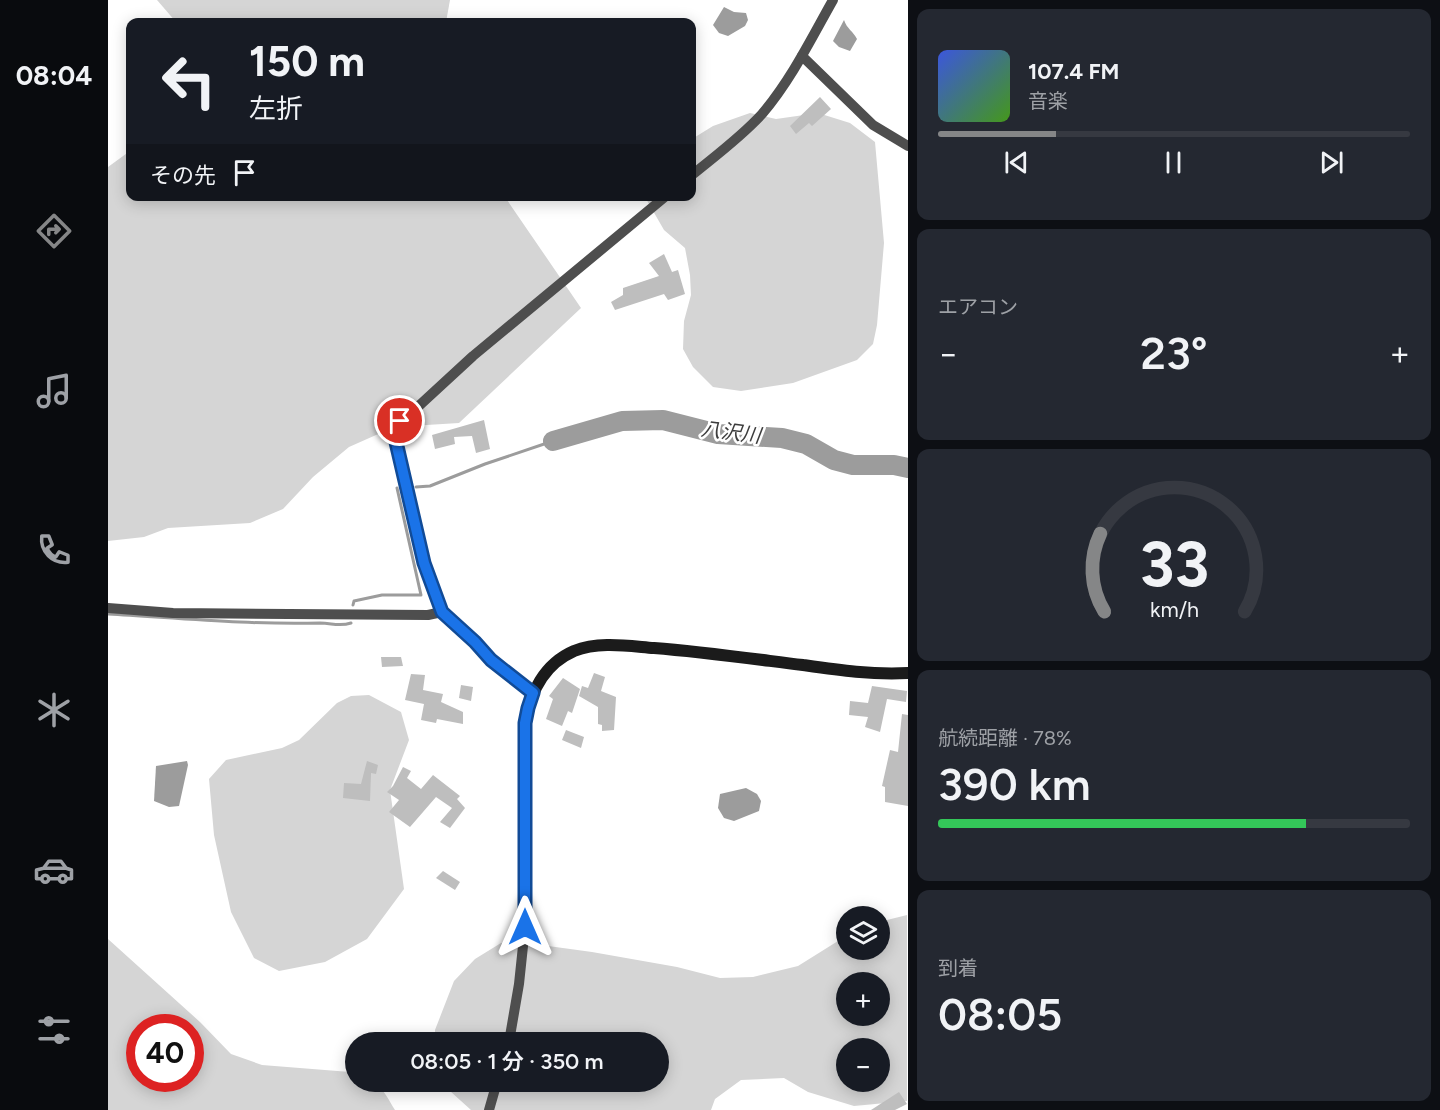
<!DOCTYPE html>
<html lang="ja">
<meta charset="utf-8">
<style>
:root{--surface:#171b24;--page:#242831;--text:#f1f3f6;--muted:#9ea1a6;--line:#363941;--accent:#858687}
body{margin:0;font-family:Figtree,"Noto Sans JP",sans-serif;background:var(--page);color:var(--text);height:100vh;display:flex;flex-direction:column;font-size:22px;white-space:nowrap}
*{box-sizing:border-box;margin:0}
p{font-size:20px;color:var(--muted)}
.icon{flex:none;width:33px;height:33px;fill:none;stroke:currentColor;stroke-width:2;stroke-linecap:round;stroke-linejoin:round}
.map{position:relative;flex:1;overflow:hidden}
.drawer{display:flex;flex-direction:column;gap:9px;padding:9px;background:#0d0f14;width:532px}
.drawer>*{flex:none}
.hud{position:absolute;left:18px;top:18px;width:570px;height:183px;border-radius:12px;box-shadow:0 3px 15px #0003;background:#171b24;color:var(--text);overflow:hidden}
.controls{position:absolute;left:728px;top:906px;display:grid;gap:12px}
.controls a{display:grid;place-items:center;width:54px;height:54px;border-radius:50%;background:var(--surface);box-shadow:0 3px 15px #0003;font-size:30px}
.speed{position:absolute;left:18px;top:1014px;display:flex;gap:12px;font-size:30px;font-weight:700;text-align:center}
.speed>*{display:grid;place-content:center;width:78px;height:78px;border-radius:50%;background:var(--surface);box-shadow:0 3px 15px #0003;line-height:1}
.speed .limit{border:9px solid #d22;background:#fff;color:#111}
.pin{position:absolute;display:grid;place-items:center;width:51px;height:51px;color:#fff;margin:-26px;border:3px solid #fff;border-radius:50%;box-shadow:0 2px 6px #0007}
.me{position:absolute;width:66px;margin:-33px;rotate:0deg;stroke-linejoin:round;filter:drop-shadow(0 0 4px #0008)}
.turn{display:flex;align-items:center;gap:21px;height:126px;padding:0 24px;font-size:27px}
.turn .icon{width:78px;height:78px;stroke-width:2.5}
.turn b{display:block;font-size:42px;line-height:51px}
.then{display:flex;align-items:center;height:57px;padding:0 24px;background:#0003;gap:12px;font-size:22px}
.big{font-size:45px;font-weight:600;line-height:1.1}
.drawer .widget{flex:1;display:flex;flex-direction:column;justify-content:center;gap:9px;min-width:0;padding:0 21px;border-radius:12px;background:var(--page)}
.drawer .dial{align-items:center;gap:0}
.dial svg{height:156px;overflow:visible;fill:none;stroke:var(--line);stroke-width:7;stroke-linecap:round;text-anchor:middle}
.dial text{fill:var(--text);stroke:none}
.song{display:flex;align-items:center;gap:18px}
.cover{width:72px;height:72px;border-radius:9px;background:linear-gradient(135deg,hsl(230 70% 55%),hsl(100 70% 35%))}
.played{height:6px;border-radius:3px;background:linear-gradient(90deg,var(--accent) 25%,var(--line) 25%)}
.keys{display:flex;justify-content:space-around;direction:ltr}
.heat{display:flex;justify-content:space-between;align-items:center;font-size:33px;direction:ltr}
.charge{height:9px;border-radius:4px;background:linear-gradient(90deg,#34c759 78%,var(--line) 0)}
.trip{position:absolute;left:237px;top:1032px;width:324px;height:60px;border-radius:30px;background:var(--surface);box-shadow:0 3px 15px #0003;font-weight:600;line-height:60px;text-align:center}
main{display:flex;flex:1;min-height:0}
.tabs{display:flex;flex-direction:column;width:108px;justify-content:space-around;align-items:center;background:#090b0e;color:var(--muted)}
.tabs .icon{width:42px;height:42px}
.tabs .current{color:var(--accent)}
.tabs b{font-size:27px;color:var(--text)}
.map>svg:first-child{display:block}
</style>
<main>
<nav class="tabs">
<b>08:04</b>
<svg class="icon current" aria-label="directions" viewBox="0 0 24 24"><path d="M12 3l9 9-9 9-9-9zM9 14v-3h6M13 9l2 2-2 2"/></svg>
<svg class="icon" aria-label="music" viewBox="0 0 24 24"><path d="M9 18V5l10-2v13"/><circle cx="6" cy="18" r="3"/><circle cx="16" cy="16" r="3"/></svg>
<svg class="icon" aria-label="phone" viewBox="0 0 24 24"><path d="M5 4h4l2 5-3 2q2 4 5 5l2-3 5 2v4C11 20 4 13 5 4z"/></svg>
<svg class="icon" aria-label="climate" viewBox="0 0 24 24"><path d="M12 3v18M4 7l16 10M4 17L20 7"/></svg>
<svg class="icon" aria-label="car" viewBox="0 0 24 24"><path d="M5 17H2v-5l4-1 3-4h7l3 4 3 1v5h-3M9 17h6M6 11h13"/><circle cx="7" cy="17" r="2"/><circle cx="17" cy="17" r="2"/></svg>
<svg class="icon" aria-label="filters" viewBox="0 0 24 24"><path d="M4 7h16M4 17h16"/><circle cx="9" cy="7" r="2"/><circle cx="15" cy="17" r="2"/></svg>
</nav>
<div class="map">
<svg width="800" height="1110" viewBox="0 0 800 1110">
<rect width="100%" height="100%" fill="#fff"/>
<!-- green -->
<g fill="#d5d5d5" fill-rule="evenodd">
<polygon points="49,0 342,0 338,22 68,22"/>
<polygon points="642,113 668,119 710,113 742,123 767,142 776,243 769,325 765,344 749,360 685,383 633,391 605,387 585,367 575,349 576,321 583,295 582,275 577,248 556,230 537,197 584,196 584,139 605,126"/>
<polygon points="22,151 22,196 397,197 473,308 351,423 286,427 241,447 205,477 175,509 142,523 60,528 36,537 0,541 0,167"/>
<polygon points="261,695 293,712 301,740 282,790 296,889 259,939 217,962 171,971 146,958 123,912 106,835 101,779 118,760 174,748 191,740 229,703 243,696"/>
<path d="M799,915V1101L746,1106L700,1092L676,1078L633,1080L607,1099L603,1110H363L332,1082H550V1042H327V1030L346,981L367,959L393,943L411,942L484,952L569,967L612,978L645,977L690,966L738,936V950H771V922ZM738,982H771V1016H738ZM738,1048H771V1082H738Z"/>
<path d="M0,939L92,1022L123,1054L154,1065L242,1072L247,1074L248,1082C274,1082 274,1089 287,1110H0ZM32,1028H82V1078H32Z"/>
</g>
<!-- water -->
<g fill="#9c9c9c">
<polygon points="616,7 626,12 638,13 640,20 637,26 620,36 611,33 605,25"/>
<path d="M736,20C739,29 745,31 749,39L742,51L731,47L725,41Z"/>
<polygon points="79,761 80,765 71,806 61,807 46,801 48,766"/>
<polygon points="638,788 649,794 653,801 651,811 626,821 616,818 610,808 612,794"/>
</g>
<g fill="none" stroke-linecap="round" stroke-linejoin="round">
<!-- stream -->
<g stroke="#9c9c9c" stroke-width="3">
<polyline points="308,487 322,486 377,464 445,441"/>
<polyline points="245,605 246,601 274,595 313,595 289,488"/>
<path d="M0,614C70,618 141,625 212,623C224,623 231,627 243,623"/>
</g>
<!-- river -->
<polyline stroke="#9c9c9c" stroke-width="20" points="445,441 514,421 555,420 610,434 674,438 698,444 726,460 745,465 786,465 800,468"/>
</g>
<!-- building -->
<g fill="#bebebe">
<polygon points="712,97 723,109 704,126 701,123 688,134 682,126"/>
<polygon points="556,254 564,272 570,270 577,294 560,300 556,294 507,310 503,302 515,295 515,288 551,276 541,263"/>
<polygon points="376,420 382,449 368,453 364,436 346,437 347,444 327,449 324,435"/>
<polygon points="273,657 293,657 295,666 274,667"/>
<polygon points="486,673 497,677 493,691 508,697 506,730 494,731 494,725 490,724 490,707 471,696 474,686 480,688"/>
<polygon points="303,674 317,675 315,690 335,694 333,702 355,712 355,724 329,719 328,723 313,720 316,704 297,700"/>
<polygon points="455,678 472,689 464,713 460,711 454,726 438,719 445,699 441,696"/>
<polygon points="353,685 365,687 363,701 351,698"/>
<polygon points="764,686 799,691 798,702 779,699 772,732 757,727 760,717 741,715 742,701 760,703"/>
<polygon points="794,714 800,715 800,806 777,802 777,787 774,786 782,750 790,752"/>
<polygon points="458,730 476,737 473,748 454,740"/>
<polygon points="259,761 270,765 268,774 263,773 262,801 235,798 236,783 253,784"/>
<polygon points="295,767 303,771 299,778 313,789 325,775 352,796 349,799 357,808 342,828 332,822 344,808 328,797 302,827 281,812 291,800 279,792 285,786"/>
<polygon points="335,871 352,882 347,890 328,878"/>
<polygon points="791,1092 799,1104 787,1110 763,1110"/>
</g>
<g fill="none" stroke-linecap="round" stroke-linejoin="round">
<!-- street -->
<g stroke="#4e4e4e" stroke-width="10">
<polyline points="694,56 765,125 800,146"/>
<path d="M584,175C607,156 633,137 654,114C683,80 703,39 725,0"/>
<polyline points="0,608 65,613 320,615 334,612"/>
<polyline points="425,693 383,660 367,642 334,612 316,563 288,442 289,426 365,356 558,196"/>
<polyline points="401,1042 411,984 417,927"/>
<polyline points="381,1110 389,1082"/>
</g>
<!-- secondary -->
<path stroke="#1b1b1b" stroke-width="12" d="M417,927V723C422,693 436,664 466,651C491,641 520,646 546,648C596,652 646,659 695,665C730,670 764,675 800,673"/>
</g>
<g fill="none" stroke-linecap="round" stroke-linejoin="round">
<defs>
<polyline id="route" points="292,421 289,426 288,442 316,563 334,612 367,642 383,660 425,693 420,708 417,723 417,927"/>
</defs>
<!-- route casing -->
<use href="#route" stroke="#114b97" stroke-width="15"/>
<!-- route -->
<use href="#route" stroke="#1a73e8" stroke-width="10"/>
</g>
<g text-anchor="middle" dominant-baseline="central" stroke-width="5" stroke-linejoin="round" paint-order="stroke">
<!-- water labels -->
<g font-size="20" font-style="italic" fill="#3d3d3d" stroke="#fff">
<text transform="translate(623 432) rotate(7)">八沢川</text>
</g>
</g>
</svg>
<div class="controls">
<a><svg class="icon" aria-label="layers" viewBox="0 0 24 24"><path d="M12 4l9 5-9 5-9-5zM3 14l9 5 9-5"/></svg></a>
<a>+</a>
<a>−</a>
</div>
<div class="speed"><div class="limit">40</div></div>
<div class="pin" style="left:292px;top:421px;background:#d93025"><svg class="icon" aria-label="arrive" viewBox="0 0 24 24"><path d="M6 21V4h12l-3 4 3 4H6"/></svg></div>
<svg class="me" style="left:417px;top:927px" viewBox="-20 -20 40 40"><path d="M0-17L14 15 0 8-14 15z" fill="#1a73e8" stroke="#fff" stroke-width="4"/></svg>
<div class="trip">08:05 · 1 分 · 350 m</div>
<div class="hud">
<div class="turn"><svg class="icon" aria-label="left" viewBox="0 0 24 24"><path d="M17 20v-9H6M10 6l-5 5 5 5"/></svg><div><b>150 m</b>左折</div></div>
<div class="then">その先<svg class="icon" aria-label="arrive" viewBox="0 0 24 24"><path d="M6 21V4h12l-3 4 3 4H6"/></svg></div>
</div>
</div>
<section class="drawer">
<div class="widget">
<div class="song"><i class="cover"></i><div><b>107.4 FM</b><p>音楽</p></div></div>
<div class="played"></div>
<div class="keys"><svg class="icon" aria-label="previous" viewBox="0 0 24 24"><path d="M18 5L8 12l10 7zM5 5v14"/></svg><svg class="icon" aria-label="pause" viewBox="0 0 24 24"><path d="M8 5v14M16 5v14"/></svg><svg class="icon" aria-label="next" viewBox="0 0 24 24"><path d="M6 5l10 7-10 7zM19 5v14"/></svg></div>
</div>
<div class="widget"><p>エアコン</p>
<div class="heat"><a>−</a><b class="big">23°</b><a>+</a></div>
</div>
<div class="widget dial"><svg viewBox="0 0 100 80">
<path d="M14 69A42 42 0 1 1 86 69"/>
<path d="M14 69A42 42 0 0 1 12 29" stroke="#858687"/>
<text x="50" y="56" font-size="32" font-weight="700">33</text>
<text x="50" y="72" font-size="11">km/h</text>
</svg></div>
<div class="widget"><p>航続距離 · 78%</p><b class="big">390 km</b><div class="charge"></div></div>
<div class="widget"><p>到着</p><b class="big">08:05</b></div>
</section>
</main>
